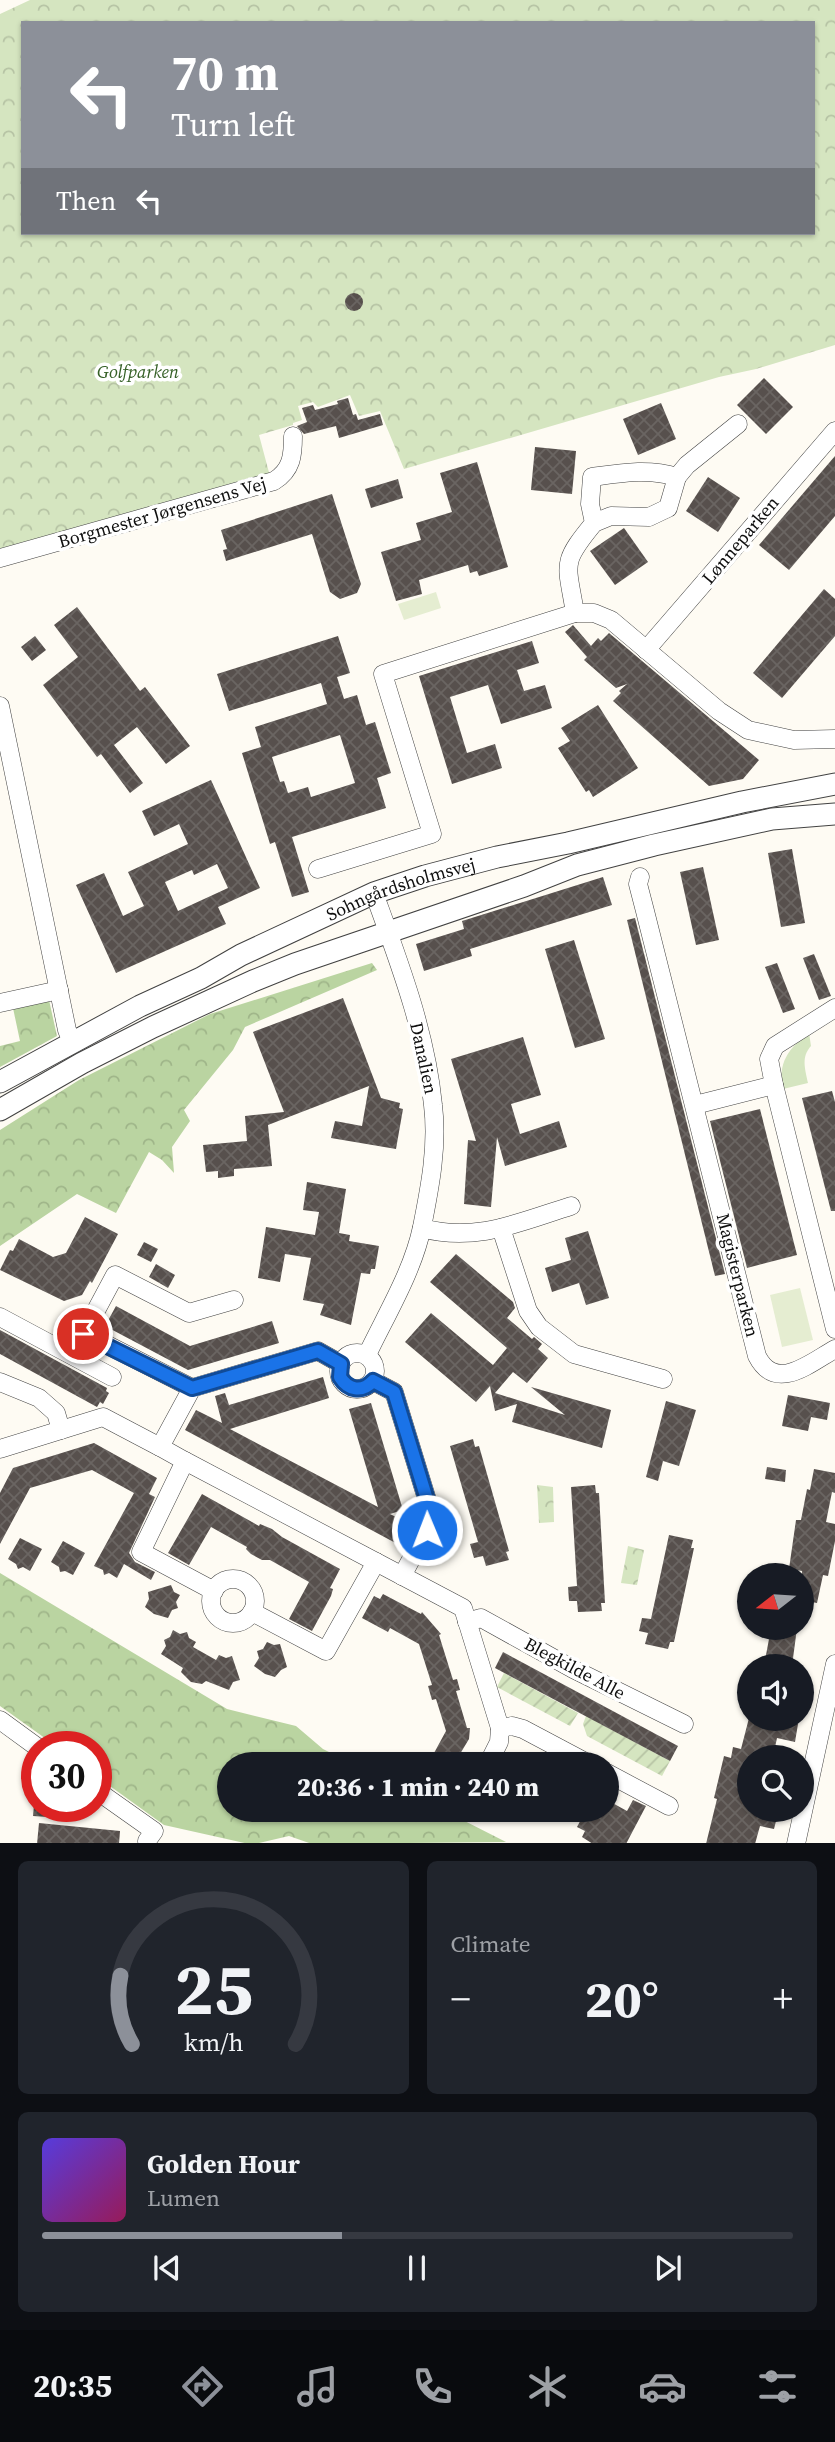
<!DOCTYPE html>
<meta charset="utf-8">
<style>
:root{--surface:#171b24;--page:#20242c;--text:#f1f3f6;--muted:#9ea1a6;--line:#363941;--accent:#8c9099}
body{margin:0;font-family:"Source Serif 4",serif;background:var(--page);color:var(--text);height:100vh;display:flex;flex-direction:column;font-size:26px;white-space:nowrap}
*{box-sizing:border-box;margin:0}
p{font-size:23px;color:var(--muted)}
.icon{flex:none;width:38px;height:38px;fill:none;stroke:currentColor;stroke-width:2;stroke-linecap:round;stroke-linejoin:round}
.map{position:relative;height:1843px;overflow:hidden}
.sheet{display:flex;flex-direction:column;gap:18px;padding:18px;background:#0d0f14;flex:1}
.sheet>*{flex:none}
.top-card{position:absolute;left:21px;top:21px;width:794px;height:214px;border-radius:0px;box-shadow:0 2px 5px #0004;background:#8c9099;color:#fff;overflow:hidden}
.needle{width:46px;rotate:253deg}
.controls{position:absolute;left:737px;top:1563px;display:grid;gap:14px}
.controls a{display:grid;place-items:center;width:77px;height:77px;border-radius:50%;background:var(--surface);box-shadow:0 2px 5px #0004;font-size:35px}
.speed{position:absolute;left:21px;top:1731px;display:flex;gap:14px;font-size:35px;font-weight:700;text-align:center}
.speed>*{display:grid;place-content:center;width:91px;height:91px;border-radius:50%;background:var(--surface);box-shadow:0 2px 5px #0004;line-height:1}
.speed .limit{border:10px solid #d22;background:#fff;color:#111}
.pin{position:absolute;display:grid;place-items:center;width:60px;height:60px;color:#fff;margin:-30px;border:4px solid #fff;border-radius:50%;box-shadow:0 2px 7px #0007}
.me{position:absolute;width:77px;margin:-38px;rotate:359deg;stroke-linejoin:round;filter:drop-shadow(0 0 5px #0008)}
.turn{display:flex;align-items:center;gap:24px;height:147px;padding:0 35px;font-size:32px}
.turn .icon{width:91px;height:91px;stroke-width:2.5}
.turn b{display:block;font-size:49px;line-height:60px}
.then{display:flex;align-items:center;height:66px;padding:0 35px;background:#0003;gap:14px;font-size:26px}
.big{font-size:52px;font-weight:800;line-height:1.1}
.sheet .widget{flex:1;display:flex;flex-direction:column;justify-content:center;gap:10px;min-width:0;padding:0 24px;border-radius:10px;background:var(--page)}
.sheet .dial{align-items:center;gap:0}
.dial svg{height:182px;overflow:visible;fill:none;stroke:var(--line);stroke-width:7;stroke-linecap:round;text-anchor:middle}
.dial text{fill:var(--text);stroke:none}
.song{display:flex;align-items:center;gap:21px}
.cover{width:84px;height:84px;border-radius:10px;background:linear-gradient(135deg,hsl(250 70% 55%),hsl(330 70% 35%))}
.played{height:7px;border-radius:4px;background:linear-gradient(90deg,var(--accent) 40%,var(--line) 40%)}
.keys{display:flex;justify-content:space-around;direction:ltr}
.heat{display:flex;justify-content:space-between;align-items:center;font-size:38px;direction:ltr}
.sheet .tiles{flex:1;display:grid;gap:18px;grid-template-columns:1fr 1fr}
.widget:last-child{grid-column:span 2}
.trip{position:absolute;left:217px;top:1752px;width:402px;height:70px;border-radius:35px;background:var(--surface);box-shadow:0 2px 5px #0004;font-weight:800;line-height:70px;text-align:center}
.menu{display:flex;height:112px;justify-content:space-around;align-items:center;background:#090b0e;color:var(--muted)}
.menu .icon{width:49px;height:49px}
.menu .active{color:var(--accent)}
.menu b{font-size:32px;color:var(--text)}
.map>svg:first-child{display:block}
</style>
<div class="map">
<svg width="835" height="1844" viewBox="0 0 835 1844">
<defs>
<pattern id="forest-crowns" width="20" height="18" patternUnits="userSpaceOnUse" patternTransform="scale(1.75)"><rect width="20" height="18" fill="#bad4a1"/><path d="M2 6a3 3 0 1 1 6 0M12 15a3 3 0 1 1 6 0" fill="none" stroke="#9fb589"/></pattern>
<pattern id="park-crowns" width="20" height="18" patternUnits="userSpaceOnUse" patternTransform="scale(1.75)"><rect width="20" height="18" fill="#d5e5c0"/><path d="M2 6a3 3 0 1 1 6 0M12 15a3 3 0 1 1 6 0" fill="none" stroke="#b6c3a4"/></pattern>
<pattern id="garden-furrows" width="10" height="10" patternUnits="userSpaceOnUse" patternTransform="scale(1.75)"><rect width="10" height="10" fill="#d5e5c0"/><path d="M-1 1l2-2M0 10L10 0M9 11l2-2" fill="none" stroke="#b6c3a4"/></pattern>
<pattern id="building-cross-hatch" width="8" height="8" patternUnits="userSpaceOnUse" patternTransform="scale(1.75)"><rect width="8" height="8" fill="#57504d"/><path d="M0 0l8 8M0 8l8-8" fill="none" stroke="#6a6562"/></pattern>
</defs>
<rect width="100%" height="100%" fill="#fefbf3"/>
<!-- grass -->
<path fill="#d5e5c0" d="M809,1033L811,1046C801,1057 805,1068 808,1083L783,1089C777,1064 789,1047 809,1033Z"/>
<!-- forest -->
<g fill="url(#forest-crowns)">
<polygon points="372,963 377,970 245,1027 233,1050 184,1110 190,1121 172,1147 174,1173 162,1160 149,1152 116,1213 77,1194 0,1246 0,1130 79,1080 210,1014"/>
<polygon points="49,1000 57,1036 0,1067 0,1046 20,1041 13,1008"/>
<polygon points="0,1573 227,1709 296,1726 323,1749 353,1764 229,1764 229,1810 443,1810 506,1842 312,1844 289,1836 259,1843 249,1844 164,1825 96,1776 96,1746 56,1746 0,1706"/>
</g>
<!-- park -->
<g fill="url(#park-crowns)" fill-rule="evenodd">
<path d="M30,0H835V345L756,369L719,377L404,469L380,411L359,416L350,395L318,407L313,402L298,406L302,420L293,423V425L259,435L271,480L0,554V14ZM23,23H814V233H23Z"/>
<polygon points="537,1485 553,1487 554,1522 539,1523"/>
<polygon points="628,1546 644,1550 637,1585 621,1583"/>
</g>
<!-- garden -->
<g fill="url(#garden-furrows)">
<polygon points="504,1673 578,1713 570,1726 497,1687"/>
<polygon points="586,1716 670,1761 662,1776 587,1736 583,1724"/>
</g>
<!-- pitch -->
<g fill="#e5edd1">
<polygon points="436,592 441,608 404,620 398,604"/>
<polygon points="800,1288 813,1340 782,1347 770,1295"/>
</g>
<!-- building -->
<g fill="url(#building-cross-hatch)" fill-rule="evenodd">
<circle cx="354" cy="302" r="9"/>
<polygon points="764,378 793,407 766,434 737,405"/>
<polygon points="348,398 353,415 356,414 358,420 380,414 383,425 339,438 336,426 304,434 297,426 307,422 302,408 313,405 315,410 338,404 337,401"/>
<polygon points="661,403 676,439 638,455 623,419"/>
<polygon points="535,447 576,451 572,494 531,490"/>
<polygon points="835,456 835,516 789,570 759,545"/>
<polygon points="477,462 508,567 479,576 477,571 470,573 468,565 419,580 422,594 396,601 381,552 421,540 416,523 452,512 440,473"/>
<polygon points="708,477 740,498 718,532 686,511"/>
<polygon points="398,479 403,498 371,508 365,489"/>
<polygon points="332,494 361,584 357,593 340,599 330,592 312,534 226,561 223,550 227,549 221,530"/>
<polygon points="624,528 648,562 615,585 590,551"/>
<polygon points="824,589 835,599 835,636 782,698 753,673"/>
<polygon points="77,607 140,691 145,687 190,746 166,764 137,727 114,745 143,783 130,793 101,754 97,757 43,685 78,657 54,625"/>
<polygon points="573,625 591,646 598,638 601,641 609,633 759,760 743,779 709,786 613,701 621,693 619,691 627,684 616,688 584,660 587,657 565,632"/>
<polygon points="35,636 46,650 32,661 21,647"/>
<path d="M338,636L350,673L337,677L344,699L357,695L366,725L375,722L391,773L377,778L386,808L292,837L309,892L292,897L275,842L270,844L242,753L261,747L255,727L327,704L321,683L229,711L217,674ZM340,735L355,783L311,797L308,787L288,793L284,781L280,782L272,757Z"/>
<polygon points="532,641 539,663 517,670 524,691 545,685 552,708 501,724 488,685 450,697 467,753 495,744 502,768 452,784 419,676"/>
<polygon points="598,705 638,768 593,797 589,790 586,792 558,748 570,741 561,728"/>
<path d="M211,780L260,888L218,907L226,924L116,973L76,885L104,873L123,916L144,906L128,872L188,844L179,824L154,836L142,811ZM217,864L228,888L178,911L165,882L192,870L194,875Z"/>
<polygon points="792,849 805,923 781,927 768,853"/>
<polygon points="703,867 719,940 696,945 680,872"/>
<polygon points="603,877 612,905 470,949 472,956 424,971 416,944 464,929 462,921"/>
<polygon points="635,918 725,1274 715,1276 627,920"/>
<polygon points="574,940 605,1039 575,1048 545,949"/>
<polygon points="814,954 831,996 819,1000 803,958"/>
<polygon points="777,963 795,1009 783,1013 765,967"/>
<polygon points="343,998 381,1098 400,1103 399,1108 403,1109 396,1149 331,1138 335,1121 362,1126 369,1086 268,1125 272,1166 234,1169 234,1176 218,1178 218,1171 206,1172 203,1145 247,1141 245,1116 284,1112 253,1032"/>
<polygon points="523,1037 541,1095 511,1104 520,1134 559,1121 567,1147 505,1166 497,1137 491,1207 464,1204 468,1140 476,1141 451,1059"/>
<polygon points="832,1091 835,1102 835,1211 831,1211 802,1098"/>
<polygon points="760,1109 797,1255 747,1268 710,1121"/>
<polygon points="307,1182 346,1189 339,1233 350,1235 349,1241 379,1246 375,1269 371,1269 370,1274 361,1273 351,1325 320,1315 324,1304 303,1300 311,1258 285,1254 280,1282 258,1278 266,1227 315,1235 319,1212 303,1210"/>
<polygon points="85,1217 118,1234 92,1283 90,1281 82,1295 64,1301 0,1270 10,1250 13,1251 19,1239 53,1257 66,1253"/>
<polygon points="588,1231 609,1298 586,1305 579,1283 552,1292 545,1268 571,1260 565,1238"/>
<polygon points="144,1242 158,1249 151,1262 137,1255"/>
<polygon points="456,1254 513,1302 515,1308 507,1318 532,1339 534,1337 542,1344 538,1349 548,1358 527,1383 513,1372 495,1393 565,1415 531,1387 611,1410 602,1448 512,1422 517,1404 495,1411 490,1386 476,1402 405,1342 431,1313 493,1365 507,1348 430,1282"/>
<polygon points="156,1264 175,1275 168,1288 149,1277"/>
<polygon points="116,1306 190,1346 272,1321 279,1343 188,1370 105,1326"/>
<polygon points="0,1330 107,1388 106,1391 109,1393 103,1404 100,1402 97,1407 0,1354"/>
<polygon points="323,1377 329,1398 230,1429 378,1507 349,1409 371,1403 403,1510 390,1514 414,1526 403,1547 185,1430 196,1410 222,1423 215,1396 225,1393 229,1405"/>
<polygon points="788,1395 830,1403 827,1420 811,1417 808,1431 782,1426"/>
<polygon points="666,1401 696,1410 679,1466 663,1461 658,1481 646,1477"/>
<polygon points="473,1439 475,1447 479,1446 509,1551 506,1552 509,1560 486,1566 483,1556 474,1558 470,1544 478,1542 450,1446"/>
<polygon points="94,1443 157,1478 149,1494 155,1497 129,1553 135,1562 155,1572 151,1580 124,1564 117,1578 109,1573 104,1575 103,1570 94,1566 134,1493 92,1470 30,1488 0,1544 0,1493 13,1468"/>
<polygon points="767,1467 786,1470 785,1482 765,1479"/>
<polygon points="814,1469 835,1473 835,1493 832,1492 826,1522 835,1524 835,1541 828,1576 823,1575 817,1603 802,1600 802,1571 789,1569 796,1520 801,1520 807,1489 810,1490"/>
<polygon points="595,1485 596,1493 599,1493 605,1603 601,1603 602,1611 578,1612 577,1601 569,1601 568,1587 577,1586 571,1487"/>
<polygon points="202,1494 259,1526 260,1524 272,1529 282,1537 340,1569 330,1588 333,1589 331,1596 312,1631 289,1619 309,1582 270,1560 262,1560 251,1554 246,1549 247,1547 211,1527 189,1565 168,1553"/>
<polygon points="669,1535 693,1540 691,1548 694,1548 674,1642 670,1642 668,1649 645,1644 648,1633 639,1631 642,1618 651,1619"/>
<polygon points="20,1538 42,1549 30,1571 23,1567 18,1569 16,1564 8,1559"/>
<polygon points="63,1541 85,1553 73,1575 65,1571 60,1572 59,1567 51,1562"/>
<polygon points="171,1585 174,1592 180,1595 176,1602 178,1608 172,1610 168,1618 154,1614 145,1607 149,1599 148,1592"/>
<polygon points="383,1594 421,1614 422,1612 441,1634 439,1635 453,1680 457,1679 460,1690 456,1691 467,1728 470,1728 469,1739 454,1764 428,1764 446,1731 436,1699 432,1700 428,1686 432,1685 419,1644 390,1628 388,1632 362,1618 374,1596 380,1599"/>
<polygon points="771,1628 797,1628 792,1666 764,1666"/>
<polygon points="173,1630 180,1634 187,1632 189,1638 196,1642 193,1647 216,1660 219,1655 226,1658 232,1656 240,1680 233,1682 229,1690 206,1681 202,1684 191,1682 181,1672 183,1668 161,1654 166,1646 164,1640 170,1637"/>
<polygon points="267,1642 274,1645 280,1644 287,1667 281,1670 275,1677 265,1674 254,1666 259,1658 257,1651 263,1649"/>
<polygon points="503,1652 678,1746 670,1761 495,1668"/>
<polygon points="749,1718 771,1718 798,1724 795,1742 777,1738 773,1757 749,1757 749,1810 763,1810 762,1813 777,1817 774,1829 760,1826 755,1844 706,1844 717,1799 714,1798 724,1756 731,1758 733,1747 741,1749"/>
<polygon points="607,1800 627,1811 633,1800 646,1806 626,1844 593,1844 582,1837 585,1831 577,1827 586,1810 607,1810"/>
<polygon points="34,1805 49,1806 48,1817 33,1816"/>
<polygon points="39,1823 120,1831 119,1844 37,1844"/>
</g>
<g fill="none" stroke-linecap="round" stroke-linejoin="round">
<defs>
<g id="minor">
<polyline points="677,477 687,465 738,424"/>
<path d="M0,558L274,481C292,470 293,455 293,436"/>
<path d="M575,613C567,563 560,564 594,523L590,504L592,477C621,473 648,468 677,477L668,508L649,517L611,516L594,523"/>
<polyline points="646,650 835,431"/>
<polyline points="0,706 67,1030 72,1042"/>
<polyline points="318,869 432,834 383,674 575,613 594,613 611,620 719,711 748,730 794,740 835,739"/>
<path d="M640,877L638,884L645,911L757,1356C776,1393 810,1363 835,1349"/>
<polyline points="0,1003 59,990"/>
<polyline points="835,1008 775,1046 769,1059 774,1085 835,1329"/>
<polyline points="695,1105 774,1085"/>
<path d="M422,1228C475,1243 520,1222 571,1206"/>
<polyline points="501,1228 528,1311 539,1327 574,1354 663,1379"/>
<polyline points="234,1300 189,1313 115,1275 84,1333 192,1388 318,1351 341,1364"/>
<polyline points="0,1317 112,1377"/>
<circle cx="357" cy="1371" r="18"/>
<path d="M367,1355C386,1315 413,1271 422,1227C430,1187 438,1146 433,1105C426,1032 399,962 374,893"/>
<polyline points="373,1381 394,1392 433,1519 402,1576"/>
<polyline points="0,1382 39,1398 56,1413 61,1430"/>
<polyline points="160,1447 185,1461 141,1552 214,1591"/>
<polyline points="0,1449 103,1417 160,1447 192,1388"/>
<polyline points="185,1461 376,1562"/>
<circle cx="233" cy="1601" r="22"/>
<polyline points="252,1612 326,1651 376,1562 463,1608 500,1728 512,1726 523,1729 589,1764"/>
<polyline points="467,1622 481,1618 573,1669 684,1724"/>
<polyline points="0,1720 37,1747"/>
<polyline points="488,1764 499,1742 500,1728"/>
<polyline points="607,1773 669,1806"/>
<polyline points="96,1790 154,1831 147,1841"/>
<polyline points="796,1844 835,1664"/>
</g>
<g id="tertiary">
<path id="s1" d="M0,1082L140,1006L201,978L241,955L374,893L425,876L497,857L568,843L742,802L835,784"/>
<polyline points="0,1110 82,1063 153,1027 253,981 295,964 524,886 577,865 654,845 772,819 835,814"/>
</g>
</defs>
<!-- minor casing -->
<use href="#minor" stroke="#424242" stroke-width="19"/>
<!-- tertiary casing -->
<use href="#tertiary" stroke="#424242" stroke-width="23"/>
<!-- minor -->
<use href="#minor" stroke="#fff" stroke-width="18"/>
<!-- tertiary -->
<use href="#tertiary" stroke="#fff" stroke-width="21"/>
</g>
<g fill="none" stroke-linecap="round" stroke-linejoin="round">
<defs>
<path id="route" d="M83,1334L192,1388L318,1351L341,1364L340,1377C348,1390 362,1393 373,1381L394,1392L433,1519L427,1530"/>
</defs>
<!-- route casing -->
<use href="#route" stroke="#114b97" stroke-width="18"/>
<!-- route -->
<use href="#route" stroke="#1a73e8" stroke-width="12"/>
</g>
<g text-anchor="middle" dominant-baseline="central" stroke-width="7" stroke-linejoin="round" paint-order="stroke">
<!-- park labels -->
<g font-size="18" font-style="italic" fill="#356026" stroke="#fff">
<text x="138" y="371">Golfparken</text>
</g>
<!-- street labels -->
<g font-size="18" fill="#0f0f0f" stroke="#fff">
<text transform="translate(162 512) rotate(-16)">Borgmester Jørgensens Vej</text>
<text transform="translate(740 540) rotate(-50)">Lønneparken</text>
<text stroke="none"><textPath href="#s1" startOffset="446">Sohngårdsholmsvej</textPath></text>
<text transform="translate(424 1058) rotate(78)">Danalien</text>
<text transform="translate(738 1275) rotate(76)">Magisterparken</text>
<text transform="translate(575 1668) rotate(28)">Blegkilde Alle</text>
</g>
</g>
</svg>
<div class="controls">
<a><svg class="needle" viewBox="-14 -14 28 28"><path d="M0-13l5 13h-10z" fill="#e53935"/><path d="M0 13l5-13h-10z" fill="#9ea1a6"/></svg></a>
<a><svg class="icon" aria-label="sound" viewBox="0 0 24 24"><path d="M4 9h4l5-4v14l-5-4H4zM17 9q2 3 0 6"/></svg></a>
<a><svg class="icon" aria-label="search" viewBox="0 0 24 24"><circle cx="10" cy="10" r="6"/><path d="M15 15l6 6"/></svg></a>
</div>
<div class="speed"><div class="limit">30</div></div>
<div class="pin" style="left:83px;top:1334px;background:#d93025"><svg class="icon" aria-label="arrive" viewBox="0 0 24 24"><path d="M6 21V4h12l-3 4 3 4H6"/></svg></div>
<svg class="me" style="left:427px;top:1530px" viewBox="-20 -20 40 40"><circle r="17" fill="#1a73e8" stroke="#fff" stroke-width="3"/><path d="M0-11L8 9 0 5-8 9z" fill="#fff"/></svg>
<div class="trip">20:36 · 1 min · 240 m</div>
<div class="top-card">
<div class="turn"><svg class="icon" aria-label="left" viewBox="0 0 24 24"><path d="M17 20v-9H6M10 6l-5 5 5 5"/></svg><div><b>70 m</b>Turn left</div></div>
<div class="then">Then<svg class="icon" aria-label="left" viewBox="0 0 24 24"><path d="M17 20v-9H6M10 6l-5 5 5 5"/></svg></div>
</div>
</div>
<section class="sheet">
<div class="tiles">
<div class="widget dial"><svg viewBox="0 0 100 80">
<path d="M14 69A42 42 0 1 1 86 69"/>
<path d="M14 69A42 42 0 0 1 9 39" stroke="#8c9099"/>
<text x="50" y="56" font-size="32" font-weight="700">25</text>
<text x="50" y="72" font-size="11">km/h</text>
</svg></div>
<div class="widget"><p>Climate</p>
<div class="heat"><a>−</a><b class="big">20°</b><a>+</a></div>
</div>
<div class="widget">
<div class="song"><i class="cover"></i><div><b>Golden Hour</b><p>Lumen</p></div></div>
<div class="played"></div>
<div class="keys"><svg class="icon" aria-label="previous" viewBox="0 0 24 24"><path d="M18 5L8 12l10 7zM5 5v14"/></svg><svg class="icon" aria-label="pause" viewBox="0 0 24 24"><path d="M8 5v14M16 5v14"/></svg><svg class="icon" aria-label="next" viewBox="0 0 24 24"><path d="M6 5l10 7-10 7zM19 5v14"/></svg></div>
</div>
</div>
</section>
<nav class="menu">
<b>20:35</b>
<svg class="icon active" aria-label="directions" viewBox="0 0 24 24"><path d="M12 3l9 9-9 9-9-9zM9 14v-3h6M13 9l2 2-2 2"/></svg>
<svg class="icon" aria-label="music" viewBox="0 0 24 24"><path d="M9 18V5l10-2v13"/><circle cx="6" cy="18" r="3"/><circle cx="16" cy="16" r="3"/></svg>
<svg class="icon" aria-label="phone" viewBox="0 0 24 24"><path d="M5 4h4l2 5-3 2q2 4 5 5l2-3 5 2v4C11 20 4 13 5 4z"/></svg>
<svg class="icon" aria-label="climate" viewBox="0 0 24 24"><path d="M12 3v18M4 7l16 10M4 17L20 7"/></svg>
<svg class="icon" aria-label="car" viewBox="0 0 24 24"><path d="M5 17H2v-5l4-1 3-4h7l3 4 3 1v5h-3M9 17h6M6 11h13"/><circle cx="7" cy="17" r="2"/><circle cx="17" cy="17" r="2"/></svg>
<svg class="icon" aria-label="filters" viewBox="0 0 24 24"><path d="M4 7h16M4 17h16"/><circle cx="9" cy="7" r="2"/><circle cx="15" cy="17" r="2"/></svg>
</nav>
